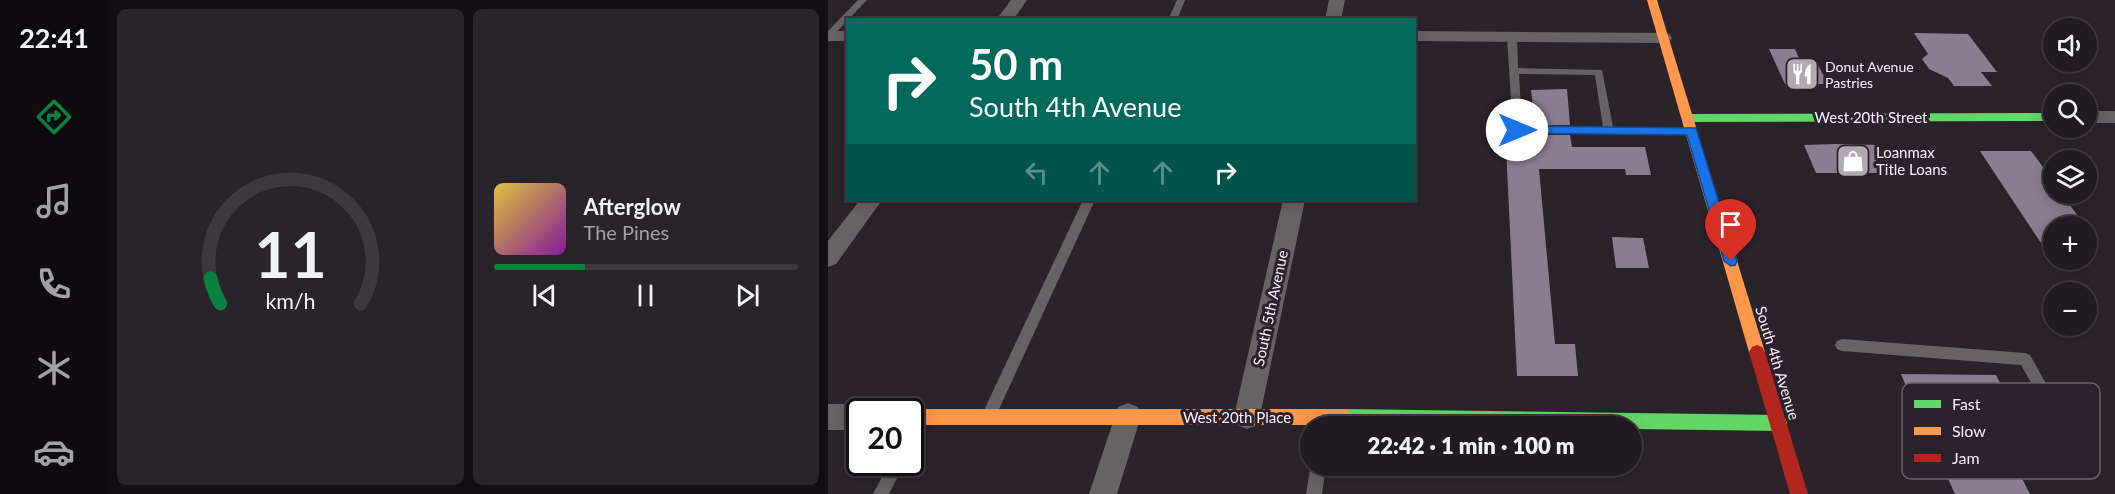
<!DOCTYPE html>
<meta charset="utf-8">
<style>
:root{--surface:#201b20;--page:#282429;--text:#f1f3f6;--muted:#a2a1a5;--line:#3d393e;--accent:#0b8043}
body{margin:0;font-family:Lato,sans-serif;background:var(--page);color:var(--text);height:100vh;display:flex;flex-direction:column;font-size:22px;white-space:nowrap}
*{box-sizing:border-box;margin:0}
p{font-size:20px;color:var(--muted)}
.icon{flex:none;width:33px;height:33px;fill:none;stroke:currentColor;stroke-width:2;stroke-linecap:round;stroke-linejoin:round}
.map{position:relative;flex:1;overflow:hidden}
.side{display:flex;flex-direction:column;gap:9px;padding:9px;background:#120f12;width:720px}
.side>*{flex:none}
.banner{position:absolute;left:18px;top:18px;width:570px;height:183px;border-radius:0px;box-shadow:0 3px 15px #0003,0 0 0 2px var(--line);background:#00695c;color:#fff;overflow:hidden}
.controls{position:absolute;left:1215px;top:18px;display:grid;gap:12px}
.controls a{display:grid;place-items:center;width:54px;height:54px;border-radius:50%;background:var(--surface);box-shadow:0 3px 15px #0003,0 0 0 2px var(--line);font-size:30px}
.speed{position:absolute;left:18px;top:398px;display:flex;gap:12px;font-size:30px;font-weight:700;text-align:center}
.speed>*{display:grid;place-content:center;width:78px;height:78px;border-radius:50%;background:var(--surface);box-shadow:0 3px 15px #0003,0 0 0 2px var(--line);line-height:1}
.speed .limit{border:3px solid #111;border-radius:9px;background:#fff;color:#111}
.pin{position:absolute;display:grid;place-items:center;width:51px;height:51px;color:#fff;margin:-62px -26px;border-radius:50% 50% 50% 0;rotate:-45deg;box-shadow:0 0 6px #0007}
.pin .icon{rotate:45deg}
.me{position:absolute;width:66px;margin:-33px;rotate:90deg;stroke-linejoin:round;filter:drop-shadow(0 0 4px #0008)}
.turn{display:flex;align-items:center;gap:21px;height:126px;padding:0 24px;font-size:27px}
.turn .icon{width:78px;height:78px;stroke-width:2.5}
.turn b{display:block;font-size:42px;line-height:51px}
.lanes{display:flex;align-items:center;height:57px;padding:0 24px;background:#0003;justify-content:center;gap:30px;direction:ltr}
.lanes .off{opacity:.35}
.side .widget{flex:1;display:flex;flex-direction:column;justify-content:center;gap:9px;min-width:0;padding:0 21px;border-radius:9px;background:var(--page)}
.side .dial{align-items:center;gap:0}
.dial svg{height:156px;overflow:visible;fill:none;stroke:var(--line);stroke-width:7;stroke-linecap:round;text-anchor:middle}
.dial text{fill:var(--text);stroke:none}
.song{display:flex;align-items:center;gap:18px}
.cover{width:72px;height:72px;border-radius:9px;background:linear-gradient(135deg,hsl(50 70% 55%),hsl(290 70% 35%))}
.played{height:6px;border-radius:3px;background:linear-gradient(90deg,var(--accent) 30%,var(--line) 30%)}
.keys{display:flex;justify-content:space-around;direction:ltr}
.side .tiles{flex:1;display:grid;gap:9px;grid-template-columns:repeat(2,1fr)}
.trip{position:absolute;left:472px;top:416px;width:342px;height:60px;border-radius:30px;background:var(--surface);box-shadow:0 3px 15px #0003,0 0 0 2px var(--line);font-weight:800;line-height:60px;text-align:center}
main{display:flex;flex:1;min-height:0}
.dock{display:flex;flex-direction:column;width:108px;justify-content:space-around;align-items:center;background:#0d0b0d;color:var(--muted)}
.dock .icon{width:42px;height:42px}
.dock .selected{color:var(--accent)}
.dock b{font-size:27px;color:var(--text)}
.map>svg:first-child{display:block}
</style>
<main>
<nav class="dock">
<b>22:41</b>
<svg class="icon selected" aria-label="directions" viewBox="0 0 24 24"><path d="M12 3l9 9-9 9-9-9zM9 14v-3h6M13 9l2 2-2 2"/></svg>
<svg class="icon" aria-label="music" viewBox="0 0 24 24"><path d="M9 18V5l10-2v13"/><circle cx="6" cy="18" r="3"/><circle cx="16" cy="16" r="3"/></svg>
<svg class="icon" aria-label="phone" viewBox="0 0 24 24"><path d="M5 4h4l2 5-3 2q2 4 5 5l2-3 5 2v4C11 20 4 13 5 4z"/></svg>
<svg class="icon" aria-label="climate" viewBox="0 0 24 24"><path d="M12 3v18M4 7l16 10M4 17L20 7"/></svg>
<svg class="icon" aria-label="car" viewBox="0 0 24 24"><path d="M5 17H2v-5l4-1 3-4h7l3 4 3 1v5h-3M9 17h6M6 11h13"/><circle cx="7" cy="17" r="2"/><circle cx="17" cy="17" r="2"/></svg>
</nav>
<section class="side">
<div class="tiles">
<div class="widget dial"><svg viewBox="0 0 100 80">
<path d="M14 69A42 42 0 1 1 86 69"/>
<path d="M14 69A42 42 0 0 1 9 56" stroke="#0b8043"/>
<text x="50" y="56" font-size="32" font-weight="700">11</text>
<text x="50" y="72" font-size="11">km/h</text>
</svg></div>
<div class="widget">
<div class="song"><i class="cover"></i><div><b>Afterglow</b><p>The Pines</p></div></div>
<div class="played"></div>
<div class="keys"><svg class="icon" aria-label="previous" viewBox="0 0 24 24"><path d="M18 5L8 12l10 7zM5 5v14"/></svg><svg class="icon" aria-label="pause" viewBox="0 0 24 24"><path d="M8 5v14M16 5v14"/></svg><svg class="icon" aria-label="next" viewBox="0 0 24 24"><path d="M6 5l10 7-10 7zM19 5v14"/></svg></div>
</div>
</div>
</section>
<div class="map">
<svg width="1287" height="494" viewBox="0 0 1287 494">
<rect width="100%" height="100%" fill="#2a242a"/>
<!-- building -->
<g fill="#8a7d90">
<polygon points="1086,33 1140,34 1169,72 1153,72 1164,86 1126,86 1120,78 1101,69 1094,59 1100,54"/>
<polygon points="941,49 967,49 974,65 990,65 1000,84 957,84"/>
<polygon points="739,89 742,125 707,125 703,90"/>
<polygon points="709,135 742,135 744,147 817,147 823,175 798,175 797,169 711,169 727,344 747,344 750,376 689,376 678,147 710,147"/>
<polygon points="1008,144 1052,145 1065,173 988,173 976,145"/>
<polygon points="1152,151 1203,151 1226,182 1226,194 1234,194 1257,226 1226,226 1226,243 1213,243"/>
<polygon points="784,237 815,238 821,268 788,268"/>
<polygon points="1073,374 1168,375 1190,418 1091,417"/>
<polygon points="1112,461 1185,461 1202,494 1127,494"/>
</g>
<g fill="none" stroke-linecap="round" stroke-linejoin="round">
<!-- lane -->
<g fill="#666364" fill-rule="evenodd">
<polygon points="30,0 39,0 3,38 0,39 0,31"/>
<polygon points="349,0 357,0 349,20 340,20"/>
<path d="M684,34L689,37L690,68L774,70L785,127L864,128L869,131L864,134L685,132L679,37ZM691,74L767,75L775,127H694Z"/>
<polygon points="255,200 267,200 167,418 162,420 157,418 155,413 157,408"/>
<polygon points="1014,339 1197,353 1202,355 1221,389 1219,393 1214,395 1209,393 1193,365 1014,351 1009,349 1007,345 1009,341"/>
<polygon points="62,462 77,462 61,494 45,494"/>
<polygon points="483,464 498,465 494,494 478,494"/>
</g>
<!-- street -->
<g fill="#666364" fill-rule="evenodd">
<polygon points="183,0 199,0 185,20 168,20"/>
<polygon points="501,0 517,0 513,20 497,20"/>
<rect x="0" y="31" width="20" height="10"/>
<polygon points="586,31 835,33 841,34 844,38 841,42 835,43 586,41"/>
<rect x="1258" y="111" width="29" height="12"/>
<polygon points="32,200 54,200 8,264 0,267 0,241"/>
<polygon points="455,200 477,200 432,416 429,425 419,429 409,425 406,416"/>
<polygon points="300,403 310,407 313,416 289,494 261,494 290,407"/>
<polygon points="0,404 32,404 43,411 32,411 32,430 0,430"/>
</g>
<!-- fast -->
<g fill="#63d668" fill-rule="evenodd">
<polygon points="1226,113 1226,121 860,122 854,118 860,114"/>
<polygon points="515,409 951,415 957,418 959,423 957,428 951,431 804,429 804,426 515,425 509,422 507,417 509,412"/>
</g>
<!-- slow -->
<g fill="#ff974d" fill-rule="evenodd">
<polygon points="819,0 829,0 937,352 934,357 929,359 924,357 921,352"/>
<polygon points="82,409 515,409 521,412 523,417 521,422 515,425 82,425 82,411 78,411"/>
</g>
<!-- jam -->
<polygon fill="#b3261e" fill-rule="evenodd" points="929,345 934,347 937,352 980,494 962,494 921,352 924,347"/>
</g>
<!-- route -->
<polygon fill="#1a73e8" stroke="#114b97" stroke-width="1.5" points="689,126 868,128 909,261 907,265 903,266 896,261 859,135 685,133 685,127"/>
<!-- icons -->
<defs>
<symbol id="restaurant-square" viewBox="-11 -11 22 22"><rect x="-9" y="-9" width="18" height="18" rx="4" fill="#b0a9b0" stroke="#2c222c"/><path d="M-5-6h1v4h1v-4h1v4h1v-4h1v5L-1.5 .5V6h-2V.5L-5-1ZM5-6V6H3V1.5H1.5Q1.5-4 5-6Z" fill="#fff"/></symbol>
<symbol id="shop-square" viewBox="-11 -11 22 22"><rect x="-9" y="-9" width="18" height="18" rx="4" fill="#b0a9b0" stroke="#2c222c"/><path d="M-5-2.5h2.3a2.7 3.5 0 0 1 5.4 0H5L5.5 6h-11ZM-1.5-2.5h3a1.5 2.3 0 0 0-3 0Z" fill="#fff"/></symbol>
</defs>
<g fill-rule="evenodd">
<use href="#restaurant-square" x="955" y="55" width="38" height="38"/>
<use href="#shop-square" x="1006" y="142" width="38" height="38"/>
</g>
<g text-anchor="middle" dominant-baseline="central" stroke-width="6" stroke-linejoin="round" paint-order="stroke">
<!-- far-poi labels -->
<g font-size="14" fill="#f8f1f8" stroke="#2c222c" text-anchor="start">
<text x="997" y="66">Donut Avenue<tspan x="997" dy="16">Pastries</tspan></text>
</g>
<!-- street labels -->
<g font-size="15" fill="#f8f1f8" stroke="#2c222c">
<text x="1043" y="117">West 20th Street</text>
<text transform="translate(442 308) rotate(-78)">South 5th Avenue</text>
<text transform="translate(950 363) rotate(73)">South 4th Avenue</text>
<text x="409" y="417">West 20th Place</text>
</g>
<!-- poi labels -->
<g font-size="15" fill="#f8f1f8" stroke="#2c222c" text-anchor="start">
<text x="1048" y="152">Loanmax<tspan x="1048" dy="17">Title Loans</tspan></text>
</g>
</g>
<!-- legend -->
<rect x="1074" y="383" width="198" height="96" rx="9" fill="#2c222c" stroke="#696069" stroke-width="1.5"/>
<rect x="1086" y="400" width="27" height="8" fill="#63d668"/>
<rect x="1086" y="427" width="27" height="8" fill="#ff974d"/>
<rect x="1086" y="454" width="27" height="8" fill="#b3261e"/>
<g font-size="16" fill="#f8f1f8">
<text x="1124" y="410">Fast</text>
<text x="1124" y="437">Slow</text>
<text x="1124" y="464">Jam</text>
</g>
</svg>
<div class="controls">
<a><svg class="icon" aria-label="sound" viewBox="0 0 24 24"><path d="M4 9h4l5-4v14l-5-4H4zM17 9q2 3 0 6"/></svg></a>
<a><svg class="icon" aria-label="search" viewBox="0 0 24 24"><circle cx="10" cy="10" r="6"/><path d="M15 15l6 6"/></svg></a>
<a><svg class="icon" aria-label="layers" viewBox="0 0 24 24"><path d="M12 4l9 5-9 5-9-5zM3 14l9 5 9-5"/></svg></a>
<a>+</a>
<a>−</a>
</div>
<div class="speed"><div class="limit">20</div></div>
<div class="pin" style="left:903px;top:261px;background:#d93025"><svg class="icon" aria-label="arrive" viewBox="0 0 24 24"><path d="M6 21V4h12l-3 4 3 4H6"/></svg></div>
<svg class="me" style="left:689px;top:130px" viewBox="-20 -20 40 40"><circle r="19" fill="#fff"/><path d="M0-13L10 11 0 6-10 11z" fill="#1a73e8"/></svg>
<div class="trip">22:42 · 1 min · 100 m</div>
<div class="banner">
<div class="turn"><svg class="icon" aria-label="right" viewBox="0 0 24 24"><path d="M7 20v-9h11M14 6l5 5-5 5"/></svg><div><b>50 m</b>South 4th Avenue</div></div>
<div class="lanes"><svg class="icon off" aria-label="left" viewBox="0 0 24 24"><path d="M17 20v-9H6M10 6l-5 5 5 5"/></svg><svg class="icon off" aria-label="ahead" viewBox="0 0 24 24"><path d="M12 20V5M6 11l6-6 6 6"/></svg><svg class="icon off" aria-label="ahead" viewBox="0 0 24 24"><path d="M12 20V5M6 11l6-6 6 6"/></svg><svg class="icon" aria-label="right" viewBox="0 0 24 24"><path d="M7 20v-9h11M14 6l5 5-5 5"/></svg></div>
</div>
</div>
</main>
